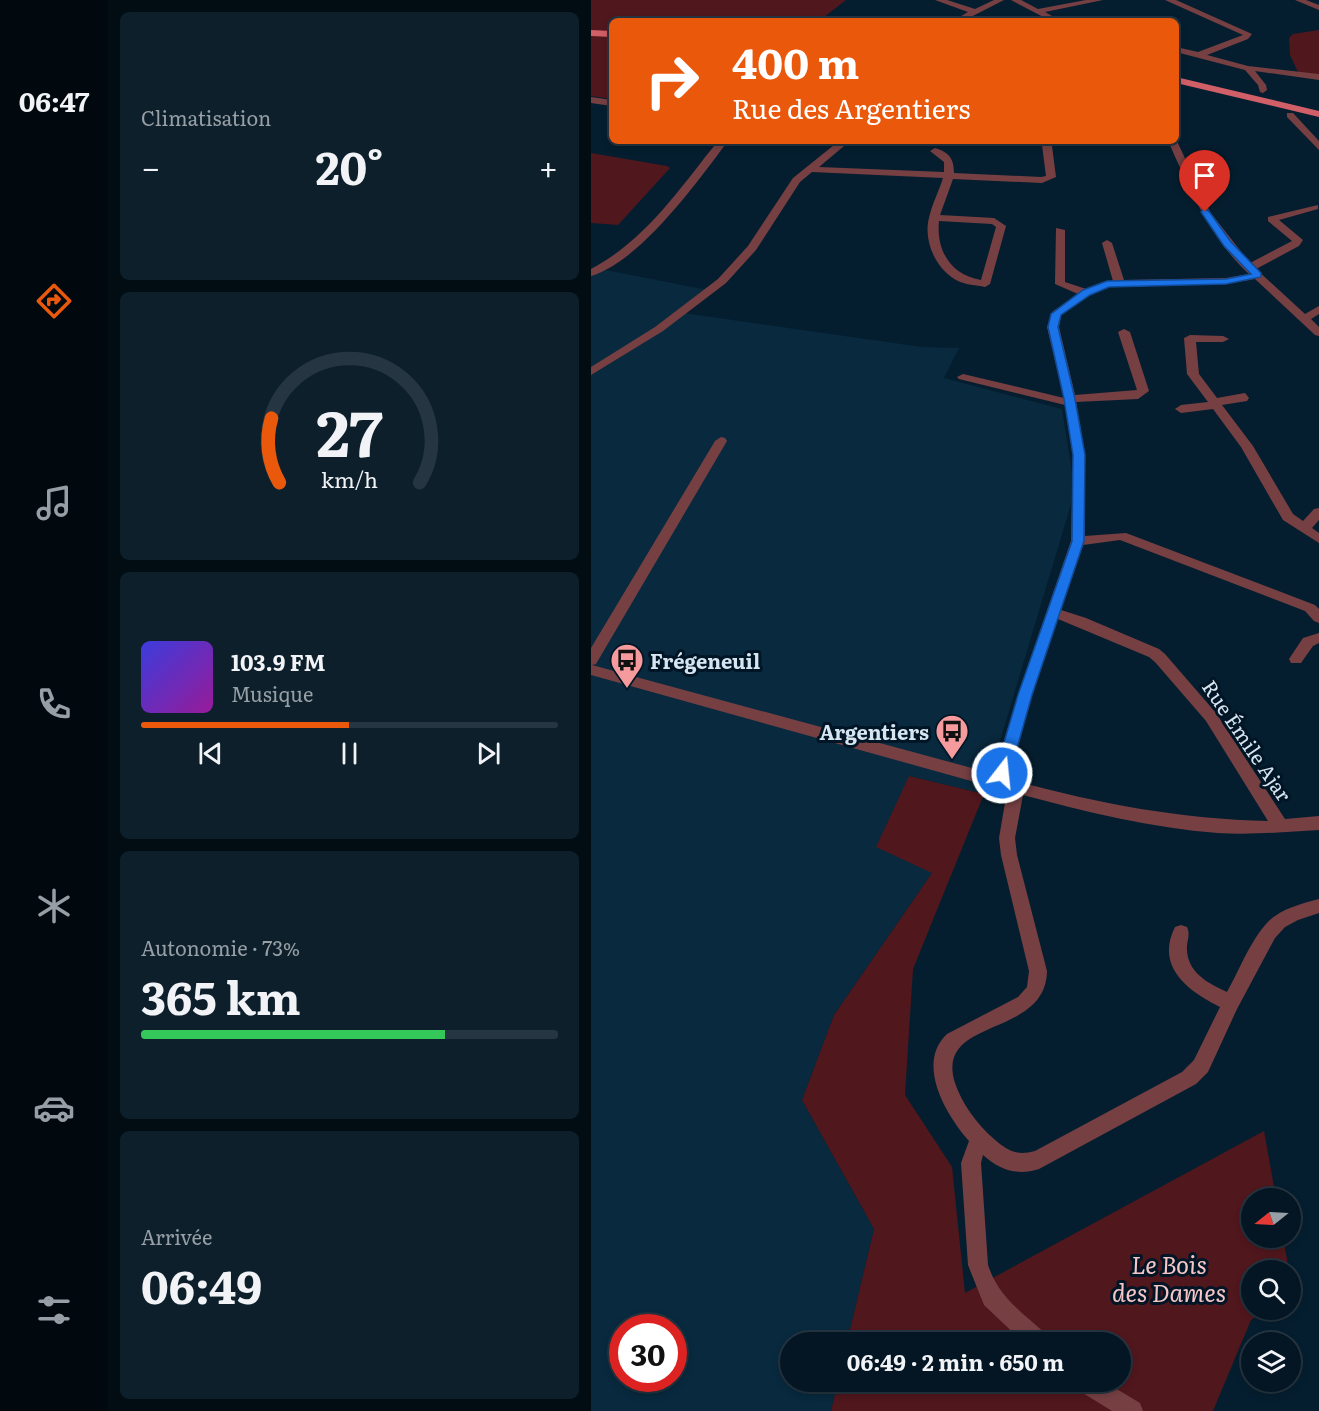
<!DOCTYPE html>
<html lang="fr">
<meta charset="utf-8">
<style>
:root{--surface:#041623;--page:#0d1f2b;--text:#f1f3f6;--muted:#979fa6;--line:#253541;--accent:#ea580c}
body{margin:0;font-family:Literata,serif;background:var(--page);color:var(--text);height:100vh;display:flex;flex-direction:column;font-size:22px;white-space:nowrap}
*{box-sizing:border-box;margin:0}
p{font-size:20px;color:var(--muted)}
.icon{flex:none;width:33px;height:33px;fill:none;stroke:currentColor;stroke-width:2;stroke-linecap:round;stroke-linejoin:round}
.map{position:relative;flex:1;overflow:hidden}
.side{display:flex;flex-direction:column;gap:12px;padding:12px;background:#020c13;width:483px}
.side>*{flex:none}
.banner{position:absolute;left:18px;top:18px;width:570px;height:126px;border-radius:9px;box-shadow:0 3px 9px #0003,0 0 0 2px var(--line);background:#ea580c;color:#fff;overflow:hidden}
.needle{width:39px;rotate:252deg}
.controls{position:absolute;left:650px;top:1188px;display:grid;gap:12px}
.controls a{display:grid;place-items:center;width:60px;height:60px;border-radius:50%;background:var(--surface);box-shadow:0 3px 9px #0003,0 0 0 2px var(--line);font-size:30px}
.speed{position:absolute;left:18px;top:1314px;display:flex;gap:12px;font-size:30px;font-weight:700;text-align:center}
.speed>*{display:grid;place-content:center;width:78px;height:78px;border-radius:50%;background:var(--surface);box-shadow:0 3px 9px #0003,0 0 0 2px var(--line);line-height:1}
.speed .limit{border:9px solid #d22;background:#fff;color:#111}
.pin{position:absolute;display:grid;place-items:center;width:51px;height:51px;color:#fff;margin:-62px -26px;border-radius:50% 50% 50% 0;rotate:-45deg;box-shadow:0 0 6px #0007}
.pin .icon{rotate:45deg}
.me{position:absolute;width:66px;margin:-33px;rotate:16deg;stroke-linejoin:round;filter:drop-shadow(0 0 4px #0008)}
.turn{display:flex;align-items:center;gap:21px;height:126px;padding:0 24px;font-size:27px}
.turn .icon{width:78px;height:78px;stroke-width:2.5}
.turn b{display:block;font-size:42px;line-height:51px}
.big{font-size:45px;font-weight:700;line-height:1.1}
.side .tile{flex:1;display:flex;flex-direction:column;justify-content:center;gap:9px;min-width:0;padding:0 21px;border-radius:9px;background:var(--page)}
.side .dial{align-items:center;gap:0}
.dial svg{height:156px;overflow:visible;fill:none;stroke:var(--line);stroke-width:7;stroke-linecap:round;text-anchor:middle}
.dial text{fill:var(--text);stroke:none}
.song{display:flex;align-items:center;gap:18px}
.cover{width:72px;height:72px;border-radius:9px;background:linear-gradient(135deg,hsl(240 70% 55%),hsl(300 70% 35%))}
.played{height:6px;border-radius:3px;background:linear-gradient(90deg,var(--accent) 50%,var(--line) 50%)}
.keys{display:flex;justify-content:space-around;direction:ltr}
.heat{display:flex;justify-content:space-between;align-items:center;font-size:33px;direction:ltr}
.charge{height:9px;border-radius:4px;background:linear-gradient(90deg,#34c759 73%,var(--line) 0)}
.trip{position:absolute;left:189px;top:1332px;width:351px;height:60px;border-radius:30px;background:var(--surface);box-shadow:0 3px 9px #0003,0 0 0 2px var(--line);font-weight:700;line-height:60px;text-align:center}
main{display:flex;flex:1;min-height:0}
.tabs{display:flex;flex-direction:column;width:108px;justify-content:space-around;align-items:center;background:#02090e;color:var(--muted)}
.tabs .icon{width:42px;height:42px}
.tabs .active{color:var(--accent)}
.tabs b{font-size:27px;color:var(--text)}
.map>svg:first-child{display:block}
</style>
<main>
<nav class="tabs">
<b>06:47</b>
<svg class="icon active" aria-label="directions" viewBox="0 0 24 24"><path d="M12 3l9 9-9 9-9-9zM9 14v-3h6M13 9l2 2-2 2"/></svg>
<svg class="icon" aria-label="music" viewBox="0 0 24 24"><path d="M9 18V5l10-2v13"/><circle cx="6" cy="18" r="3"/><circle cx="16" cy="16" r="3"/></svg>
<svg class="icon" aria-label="phone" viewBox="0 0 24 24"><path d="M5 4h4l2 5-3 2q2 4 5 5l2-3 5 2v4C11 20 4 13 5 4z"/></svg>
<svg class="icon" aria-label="climate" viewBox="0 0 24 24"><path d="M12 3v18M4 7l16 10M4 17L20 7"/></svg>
<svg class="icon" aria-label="car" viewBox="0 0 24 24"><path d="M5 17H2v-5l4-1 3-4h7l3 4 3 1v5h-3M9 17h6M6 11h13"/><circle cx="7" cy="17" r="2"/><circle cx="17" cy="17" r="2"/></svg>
<svg class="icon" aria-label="filters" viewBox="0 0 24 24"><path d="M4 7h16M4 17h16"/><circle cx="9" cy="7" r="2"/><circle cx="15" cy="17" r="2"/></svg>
</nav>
<section class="side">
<div class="tile"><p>Climatisation</p>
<div class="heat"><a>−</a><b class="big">20°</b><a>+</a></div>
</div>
<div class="tile dial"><svg viewBox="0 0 100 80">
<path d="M14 69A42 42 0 1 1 86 69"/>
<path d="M14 69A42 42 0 0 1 10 36" stroke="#ea580c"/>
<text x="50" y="56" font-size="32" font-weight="700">27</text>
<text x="50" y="72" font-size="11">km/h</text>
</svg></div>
<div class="tile">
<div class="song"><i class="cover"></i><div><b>103.9 FM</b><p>Musique</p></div></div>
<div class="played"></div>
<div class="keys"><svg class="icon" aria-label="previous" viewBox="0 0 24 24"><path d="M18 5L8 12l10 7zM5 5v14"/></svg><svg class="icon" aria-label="pause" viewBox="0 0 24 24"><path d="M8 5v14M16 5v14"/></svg><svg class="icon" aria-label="next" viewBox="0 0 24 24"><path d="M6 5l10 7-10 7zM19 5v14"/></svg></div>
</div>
<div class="tile"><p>Autonomie · 73%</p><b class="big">365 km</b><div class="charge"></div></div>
<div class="tile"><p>Arrivée</p><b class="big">06:49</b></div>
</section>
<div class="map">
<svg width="728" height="1411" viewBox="0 0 728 1411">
<rect width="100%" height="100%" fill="#051e2f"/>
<!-- built -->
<path fill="#08293e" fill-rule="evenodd" d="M10,269L121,291L92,313L331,347L368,348L353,378L471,409L484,491L393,794L318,776L341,873L243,1015L211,1100L283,1229L256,1342H200V1382H247L240,1411H0V273ZM32,1328H82V1378H32Z"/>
<!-- green -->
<g fill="#50171d">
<polygon points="0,0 255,0 228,21 21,21 21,99 0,96"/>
<polygon points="728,30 728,75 707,72 699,55 698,38 702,34"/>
<polygon points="0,153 76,166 79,168 27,225 0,223"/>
<polygon points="318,776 393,794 322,969 314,1095 361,1167 374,1293 673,1131 685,1198 660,1198 660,1238 692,1238 698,1270 660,1270 660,1310 676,1310 660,1320 622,1411 240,1411 247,1382 530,1382 530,1342 256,1342 283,1229 211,1100 243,1015 341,873 285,847"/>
</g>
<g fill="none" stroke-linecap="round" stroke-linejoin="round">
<!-- minor -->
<g fill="#764043" fill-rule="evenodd">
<polygon points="344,0 356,0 384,9 403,0 413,0 372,21 362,21 377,12"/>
<polygon points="420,0 430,0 447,9 495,0 512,0 454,12 470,21 460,21"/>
<polygon points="574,0 585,0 661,34 657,39 616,55 657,66 728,74 728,80 664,71 675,85 676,90 672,93 669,92 667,85 654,70 585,52 585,47 607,52 652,35"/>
<polygon points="704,0 715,0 728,5 728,10"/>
<polygon points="0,97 21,100 21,106 0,103"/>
<polygon points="696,113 702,113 728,141 728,150 696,117"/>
<path d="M585,139L619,212L659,263L701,241L677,221V217L727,205V209L688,220L712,240L708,246L665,269L714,314L728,306V314L720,319L728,327V336L724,335L664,279L635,284L518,287L499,295L470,315L468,327L484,395L546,390L527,332L533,329L539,332L558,391L547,399L485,402L494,455V536L535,533L724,605L728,609V623L723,621L714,611L529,540L492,545L470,610L495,618L568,649L574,654L625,713L694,819L728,816V830C694,832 661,835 627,833C560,828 496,812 432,795L424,838L426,855L456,971C455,1039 343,1016 364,1083C371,1104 386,1124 403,1139C417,1151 426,1156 444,1151L591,1072L603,1060L629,1007C597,991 564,967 584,927L590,925L596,927C599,934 597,938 596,945C594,971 616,983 636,992C648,971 664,929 684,916C697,907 713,903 728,899V913L707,920L694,927L684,938L646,1009L617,1072L605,1084L448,1169C426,1176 409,1170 392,1155L390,1163L397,1265C408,1298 430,1311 455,1334L458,1342H432L393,1305L377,1265L370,1163L378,1141C356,1116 324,1064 356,1034L427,997L436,987L438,971L410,855L408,838L416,791L0,675V648L124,441L130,437L134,438L136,441L5,664L1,665L403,774L427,695L480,541L482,455L474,405L368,379L366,377L372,374L473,398L456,327L461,312L487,294L464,284L465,228L474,230V282L495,289L512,282L522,281L511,243L516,240L521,243L533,280L635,278L658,274C618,237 599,189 577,141H585ZM467,619L558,657L564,662L615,721L677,821C588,819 504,803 418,779L441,695Z"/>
<path d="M127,141H137C106,182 50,261 0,276V269C55,240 89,188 127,141Z"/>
<path d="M248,141H259L228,167L353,172V162L339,151L344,148C358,152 363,159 363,173L450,177L455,176L451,145L456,141H467L461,146L465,177L451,183L362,179L349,215L403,218L415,226L399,284L394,287C385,285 375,285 367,281C345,270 332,241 338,218C341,204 348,191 352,178L221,172L209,182L165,250L135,283L72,331L0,375V367L64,327L127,279L157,246L202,178ZM348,221L401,224L405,227L390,280C360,275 345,251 348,221Z"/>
<polygon points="599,335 632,336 638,339 632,342 605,342 608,374 626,398 654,393 658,398 656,401 631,405 662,446 702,514 712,521 723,509 728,508 728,520 721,528 728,533 728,543 692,520 650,447 622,409 590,413 584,409 590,405 617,402 596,374 593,338"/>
<polygon points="728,633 728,643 722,646 710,663 700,663 698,659 712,638"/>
<polygon points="484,1382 514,1382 549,1403 552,1411 521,1411 487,1390"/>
</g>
<!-- major -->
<g fill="#d15f68" fill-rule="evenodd">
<polygon points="0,30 21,31 21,37 0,36"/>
<polygon points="585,77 728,111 728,117 585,83"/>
</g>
</g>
<!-- route -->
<polygon fill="#1a73e8" stroke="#114b97" stroke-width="1.5" points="611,210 617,210 640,242 670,273 670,277 635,284 518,287 499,295 470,315 467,327 484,399 494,455 493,541 441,695 419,773 417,777 406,777 404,773 427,695 481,541 482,455 473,399 457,327 460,314 492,290 516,281 635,279 660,274 633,246 610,212"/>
<!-- icons -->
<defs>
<symbol id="bus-pin" viewBox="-11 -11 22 30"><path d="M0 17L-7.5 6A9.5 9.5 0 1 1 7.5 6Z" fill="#f59b9e" stroke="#001525"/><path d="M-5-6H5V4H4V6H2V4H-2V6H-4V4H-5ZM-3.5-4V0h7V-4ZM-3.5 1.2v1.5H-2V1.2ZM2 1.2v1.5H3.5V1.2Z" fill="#111"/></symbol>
</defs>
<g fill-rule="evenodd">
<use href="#bus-pin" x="17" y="641" width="38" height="52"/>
<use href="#bus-pin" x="342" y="712" width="38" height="52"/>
</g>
<g text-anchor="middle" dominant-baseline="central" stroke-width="6" stroke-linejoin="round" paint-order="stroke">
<!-- poi labels -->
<g font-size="20" font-weight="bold" fill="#d6e5f0" stroke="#001525" text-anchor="start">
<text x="59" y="660">Frégeneuil</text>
<text x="338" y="731" text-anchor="end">Argentiers</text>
</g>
<!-- street labels -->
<g font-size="20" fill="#d6e5f0" stroke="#001525">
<text transform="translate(657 740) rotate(56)">Rue Émile Ajar</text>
</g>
<!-- near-park labels -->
<g font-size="24" font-style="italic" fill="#f6c5c6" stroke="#001525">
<text x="578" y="1263">Le Bois<tspan x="578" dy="28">des Dames</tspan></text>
</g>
</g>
</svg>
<div class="controls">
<a><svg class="needle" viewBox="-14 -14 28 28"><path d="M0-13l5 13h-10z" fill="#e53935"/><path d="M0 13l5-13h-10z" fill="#979fa6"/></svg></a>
<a><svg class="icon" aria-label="search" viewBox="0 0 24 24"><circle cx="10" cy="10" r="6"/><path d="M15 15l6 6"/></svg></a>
<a><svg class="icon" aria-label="layers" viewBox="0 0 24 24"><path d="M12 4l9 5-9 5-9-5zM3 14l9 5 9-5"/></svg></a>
</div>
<div class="speed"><div class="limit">30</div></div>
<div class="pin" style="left:614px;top:212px;background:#d93025"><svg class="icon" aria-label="arrive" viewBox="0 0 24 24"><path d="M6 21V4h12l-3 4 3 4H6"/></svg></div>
<svg class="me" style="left:411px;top:773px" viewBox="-20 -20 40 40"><circle r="17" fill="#1a73e8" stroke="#fff" stroke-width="3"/><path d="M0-11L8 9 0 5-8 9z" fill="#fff"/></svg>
<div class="trip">06:49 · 2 min · 650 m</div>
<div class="banner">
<div class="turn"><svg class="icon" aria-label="right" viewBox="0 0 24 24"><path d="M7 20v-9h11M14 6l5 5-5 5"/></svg><div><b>400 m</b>Rue des Argentiers</div></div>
</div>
</div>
</main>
